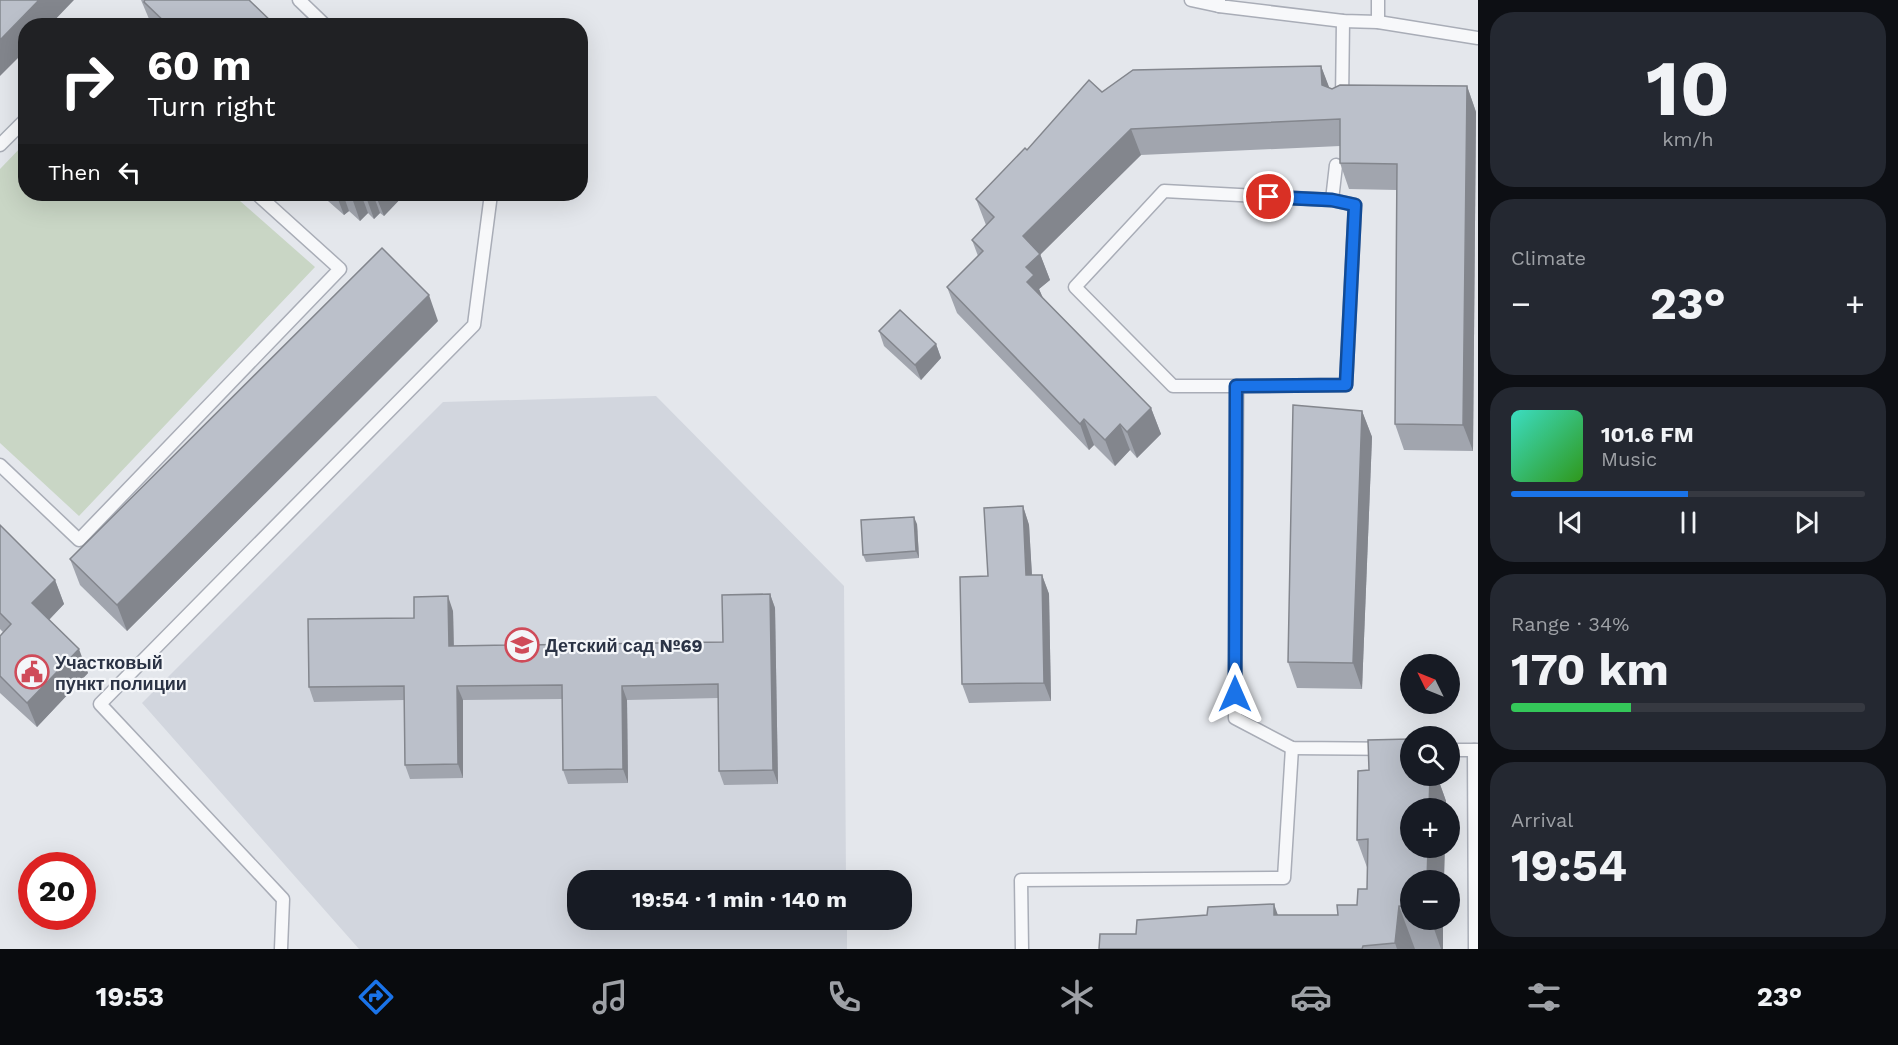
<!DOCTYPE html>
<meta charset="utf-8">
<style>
:root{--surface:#171b24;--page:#242831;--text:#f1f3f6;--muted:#9ea1a6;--line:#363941;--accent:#1a73e8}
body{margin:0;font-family:"Work Sans",sans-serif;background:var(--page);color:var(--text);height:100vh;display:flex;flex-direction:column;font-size:22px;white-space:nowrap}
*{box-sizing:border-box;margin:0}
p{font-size:20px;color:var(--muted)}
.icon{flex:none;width:33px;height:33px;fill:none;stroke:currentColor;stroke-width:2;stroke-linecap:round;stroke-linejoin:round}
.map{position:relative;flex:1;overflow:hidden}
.side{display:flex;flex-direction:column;gap:12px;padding:12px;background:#0d0f14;width:420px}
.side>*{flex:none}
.guide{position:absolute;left:18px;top:18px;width:570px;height:183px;border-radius:24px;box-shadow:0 6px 24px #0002;background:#202124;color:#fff;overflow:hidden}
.needle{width:39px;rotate:313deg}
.tools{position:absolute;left:1400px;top:654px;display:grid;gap:12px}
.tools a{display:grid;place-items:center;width:60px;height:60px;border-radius:50%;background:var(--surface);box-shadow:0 6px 24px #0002;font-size:30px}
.speed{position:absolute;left:18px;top:852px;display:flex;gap:12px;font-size:30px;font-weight:700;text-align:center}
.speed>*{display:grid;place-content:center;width:78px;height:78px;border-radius:50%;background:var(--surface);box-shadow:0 6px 24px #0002;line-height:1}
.speed .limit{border:9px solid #d22;background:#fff;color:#111}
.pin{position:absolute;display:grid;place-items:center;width:51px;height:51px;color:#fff;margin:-26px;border:3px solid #fff;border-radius:50%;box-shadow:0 2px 6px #0007}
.me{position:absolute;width:66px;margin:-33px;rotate:0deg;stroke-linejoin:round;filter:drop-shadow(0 0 4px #0008)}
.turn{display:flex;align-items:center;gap:21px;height:126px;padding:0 30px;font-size:27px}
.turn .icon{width:78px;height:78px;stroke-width:2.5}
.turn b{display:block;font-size:42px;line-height:51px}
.then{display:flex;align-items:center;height:57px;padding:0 30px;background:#0003;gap:12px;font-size:22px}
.big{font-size:45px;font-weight:700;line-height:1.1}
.side .widget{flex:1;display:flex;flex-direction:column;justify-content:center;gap:9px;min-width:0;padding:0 21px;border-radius:24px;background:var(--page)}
.side .dial{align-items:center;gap:0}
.dial b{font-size:78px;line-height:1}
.song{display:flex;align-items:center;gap:18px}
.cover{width:72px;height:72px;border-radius:9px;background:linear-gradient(135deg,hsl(170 70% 55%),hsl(110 70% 35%))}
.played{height:6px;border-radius:3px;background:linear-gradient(90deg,var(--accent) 50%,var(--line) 50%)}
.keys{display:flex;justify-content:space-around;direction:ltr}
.heat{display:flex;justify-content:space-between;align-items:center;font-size:33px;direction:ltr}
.charge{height:9px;border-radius:4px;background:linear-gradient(90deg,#34c759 34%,var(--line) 0)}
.trip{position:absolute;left:567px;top:870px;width:345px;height:60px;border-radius:24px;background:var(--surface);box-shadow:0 6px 24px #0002;font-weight:700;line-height:60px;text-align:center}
.tab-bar{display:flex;height:96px;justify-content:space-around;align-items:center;background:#090b0e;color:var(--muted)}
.tab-bar .icon{width:42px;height:42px}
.tab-bar .selected{color:var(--accent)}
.tab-bar b{font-size:27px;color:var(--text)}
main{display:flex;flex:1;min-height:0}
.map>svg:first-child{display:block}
</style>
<main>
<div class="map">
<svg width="1478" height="949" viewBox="0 0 1478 949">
<rect width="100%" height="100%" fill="#e4e7ec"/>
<!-- built -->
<polygon fill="#d2d6de" points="656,396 844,586 846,880 578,880 578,920 847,920 847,949 359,949 142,703 443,402"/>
<!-- green -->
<polygon fill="#c9d6c5" points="25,143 26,194 232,194 315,267 79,516 0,443 0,169"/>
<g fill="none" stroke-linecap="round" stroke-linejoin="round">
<defs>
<g id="lane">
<polyline points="299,0 326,26"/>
<polyline points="1191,0 1219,6"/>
<polyline points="1219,0 1219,6 1343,21 1378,22 1478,38"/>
<polyline points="1378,22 1378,0"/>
<polyline points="1342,101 1343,21"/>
<polyline points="0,145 26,119"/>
<polyline points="1336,165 1332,200 1355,205 1346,385 1237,386 1235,718 1292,748 1410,749"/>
<polyline points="1237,386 1173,386 1075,287 1164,191 1332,200"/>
<polyline points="0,465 79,540 340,269 257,194"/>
<polyline points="1449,750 1478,750"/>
<polyline points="1474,750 1475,949"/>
<polyline points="281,949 283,899 100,704 474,325 491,194"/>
<polyline points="1022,949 1021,880 1284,878 1292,748"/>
</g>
</defs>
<!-- lane casing -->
<use href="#lane" stroke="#a9adb7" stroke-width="15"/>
<!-- lane -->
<use href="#lane" stroke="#f7f8fa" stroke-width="12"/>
</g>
<!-- wall -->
<g fill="#a1a5ae">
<polygon points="141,0 249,0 276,26 152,26"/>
<polygon points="1321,66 1329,88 1332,89 1467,86 1476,112 1473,451 1404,450 1395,424 1397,190 1349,189 1340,163 1340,146 1141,155 1040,254 1050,280 1039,289 1043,298 1151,408 1161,434 1137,458 1130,450 1115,466 1094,445 1089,450 957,313 947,287 978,256 972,240 986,225 976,199 1027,150 1102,92"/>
<polygon points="320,194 405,194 384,216 380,213 374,219 368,213 360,221 349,211 344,215"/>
<polygon points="438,321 127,631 80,585 70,559"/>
<polygon points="879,331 936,344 941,358 921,380 884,346"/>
<polygon points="1362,411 1372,437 1362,689 1297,688 1288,662"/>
<polygon points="1023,506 1029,525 1032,575 1042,575 1049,594 1051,701 969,703 962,684 988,576"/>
<polygon points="917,524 919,558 866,562 863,555"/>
<polygon points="0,525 55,580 64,604 49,620 88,673 37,727 0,693 0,636 3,632 0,629"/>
<polygon points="770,594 775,608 778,784 724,785 719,771 718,698 627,700 628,783 568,784 563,770 562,699 463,700 463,778 410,779 405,765 404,700 314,702 309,687 414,618 453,611 454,646 723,642"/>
<polygon points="1410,776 1437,776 1446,801 1446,808 1410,808 1410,920 1443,920 1443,949 1099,949 1136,934 1278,915 1338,915 1357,905 1367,889 1368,870 1357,840"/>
</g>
<!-- shaded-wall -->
<g fill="#83868d">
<polygon points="39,0 74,0 49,26 26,26 26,50 0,76 0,40"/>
<polygon points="1321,66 1331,92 1322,85"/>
<polygon points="1467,86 1476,112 1473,451 1463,425"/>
<polygon points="1131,129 1141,155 1040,255 1040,254 1050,280 1039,289 1044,301 1027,282 1023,236"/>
<polygon points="336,194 343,194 349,211 344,215"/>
<polygon points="353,194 361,194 368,213 360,221 351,195"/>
<polygon points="365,194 373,194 380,213 374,219"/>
<polygon points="375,194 405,194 384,216"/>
<polygon points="429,295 438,321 127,631 117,605"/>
<polygon points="936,344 941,358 921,380 915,365"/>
<polygon points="1151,408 1161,434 1137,458 1127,432"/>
<polygon points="1362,411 1372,437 1362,689 1353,663"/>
<polygon points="1084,419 1094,445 1089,450 1080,424"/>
<polygon points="1120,424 1130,450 1115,466 1105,440"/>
<polygon points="1023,506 1029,525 1033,594 1026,575"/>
<polygon points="914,517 917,524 919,558 916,551"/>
<polygon points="1042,575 1049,594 1051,701 1044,683"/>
<polygon points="55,580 64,604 41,628 32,603"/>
<polygon points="770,594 775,608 778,784 773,770"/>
<polygon points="448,596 453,611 454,661 449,646"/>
<polygon points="79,649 88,673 37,727 27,703"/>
<polygon points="457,686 463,700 463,778 458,764"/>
<polygon points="622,686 627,700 628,783 623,769"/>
<polygon points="1428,776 1437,776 1446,801 1446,808 1429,808"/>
<polygon points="1428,848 1445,848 1444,880 1427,880"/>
<polygon points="1274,904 1290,949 1274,915"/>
<polygon points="1399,906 1415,949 1397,949 1395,943"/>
<polygon points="1431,920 1443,920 1443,949 1441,949"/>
</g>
<!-- building -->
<g fill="#bbc0ca" stroke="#83868d" stroke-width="1.5">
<polygon points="0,0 39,0 0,40"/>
<polygon points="145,0 249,0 276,26 169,26 144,2"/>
<polygon points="1321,66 1322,85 1332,89 1340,85 1467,86 1463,425 1395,424 1397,164 1340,163 1340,119 1131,129 1023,236 1040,254 1026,267 1034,275 1027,282 1151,408 1127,432 1120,424 1105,440 1084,419 1080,424 947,287 983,251 972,240 994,217 976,199 1025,148 1027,150 1089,80 1102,92 1133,70"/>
<polygon points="382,248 429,295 117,605 70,559"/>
<polygon points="900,310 936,344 915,365 879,331"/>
<polygon points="1293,405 1362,411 1353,663 1288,662"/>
<polygon points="1023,506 1026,575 1042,575 1044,683 962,684 960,577 988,576 984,508"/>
<polygon points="914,517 916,551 863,555 861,520"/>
<polygon points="0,525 55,580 32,603 79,649 27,703 0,676 0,636 11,624 0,613"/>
<polygon points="770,594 773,770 719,771 718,684 622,686 623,769 563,770 562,685 457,686 458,764 405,765 404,686 309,687 308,619 414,618 414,597 448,596 449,646 723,642 722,595"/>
<polygon points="1410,739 1410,776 1430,776 1429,808 1410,808 1410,848 1428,848 1427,880 1410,880 1410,907 1399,906 1395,943 1363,946 1362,949 1099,949 1100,934 1136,934 1137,920 1207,915 1208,907 1274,904 1274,915 1338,915 1337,905 1357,905 1358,889 1367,889 1368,839 1357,840 1358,771 1369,770 1368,740"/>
</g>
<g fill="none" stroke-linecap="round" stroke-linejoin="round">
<defs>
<polyline id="route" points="1235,694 1236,386 1346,385 1355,205 1332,200 1269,197"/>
</defs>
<!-- route casing -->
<use href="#route" stroke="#114b97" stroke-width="15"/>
<!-- route -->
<use href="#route" stroke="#1a73e8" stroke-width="10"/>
</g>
<!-- icons -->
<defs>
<symbol id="school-ring" viewBox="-11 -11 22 22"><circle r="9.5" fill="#f4f6f9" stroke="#cf4b59" stroke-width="1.5"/><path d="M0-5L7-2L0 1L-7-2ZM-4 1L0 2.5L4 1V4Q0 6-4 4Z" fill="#cf4b59"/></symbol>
<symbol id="civic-ring" viewBox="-11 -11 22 22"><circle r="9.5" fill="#f4f6f9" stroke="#cf4b59" stroke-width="1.5"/><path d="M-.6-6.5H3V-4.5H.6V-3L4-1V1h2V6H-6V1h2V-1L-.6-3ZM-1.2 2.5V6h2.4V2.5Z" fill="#cf4b59"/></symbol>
</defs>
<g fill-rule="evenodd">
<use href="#school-ring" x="503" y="626" width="38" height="38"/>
<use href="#civic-ring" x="13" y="653" width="38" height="38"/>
</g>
<g text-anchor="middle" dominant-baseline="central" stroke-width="4.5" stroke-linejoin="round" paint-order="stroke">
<!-- poi labels -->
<g font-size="18" font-weight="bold" fill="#2b3345" stroke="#f4f6f9" text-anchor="start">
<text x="545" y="645">Детский сад №69</text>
<text x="55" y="662">Участковый<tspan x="55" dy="21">пункт полиции</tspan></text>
</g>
</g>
</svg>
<div class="tools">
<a><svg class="needle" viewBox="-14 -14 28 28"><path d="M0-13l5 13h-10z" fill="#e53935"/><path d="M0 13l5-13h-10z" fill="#9ea1a6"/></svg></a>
<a><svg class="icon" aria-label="search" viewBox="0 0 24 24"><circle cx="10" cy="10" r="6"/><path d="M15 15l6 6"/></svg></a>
<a>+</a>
<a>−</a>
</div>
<div class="speed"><div class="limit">20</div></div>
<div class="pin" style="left:1269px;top:197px;background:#d93025"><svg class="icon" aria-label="arrive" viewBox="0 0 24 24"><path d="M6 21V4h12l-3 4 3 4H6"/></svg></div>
<svg class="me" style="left:1235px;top:694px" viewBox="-20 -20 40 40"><path d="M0-17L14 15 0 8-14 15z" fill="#1a73e8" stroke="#fff" stroke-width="4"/></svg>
<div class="trip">19:54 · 1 min · 140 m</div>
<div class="guide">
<div class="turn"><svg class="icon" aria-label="right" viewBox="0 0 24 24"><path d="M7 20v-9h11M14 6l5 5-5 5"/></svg><div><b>60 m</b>Turn right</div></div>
<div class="then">Then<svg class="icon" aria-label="left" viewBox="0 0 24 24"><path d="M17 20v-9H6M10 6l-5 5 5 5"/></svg></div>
</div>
</div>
<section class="side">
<div class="widget dial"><b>10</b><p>km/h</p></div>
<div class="widget"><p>Climate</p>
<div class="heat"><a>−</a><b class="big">23°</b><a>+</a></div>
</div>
<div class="widget">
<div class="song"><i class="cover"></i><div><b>101.6 FM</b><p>Music</p></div></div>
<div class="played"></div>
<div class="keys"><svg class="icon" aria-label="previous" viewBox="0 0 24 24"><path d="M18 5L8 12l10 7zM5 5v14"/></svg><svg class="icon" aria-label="pause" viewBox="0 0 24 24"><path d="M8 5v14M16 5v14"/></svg><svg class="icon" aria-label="next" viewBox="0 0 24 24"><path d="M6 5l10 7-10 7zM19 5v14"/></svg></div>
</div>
<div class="widget"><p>Range · 34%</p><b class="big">170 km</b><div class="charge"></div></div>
<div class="widget"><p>Arrival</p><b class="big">19:54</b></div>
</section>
</main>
<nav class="tab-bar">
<b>19:53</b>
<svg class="icon selected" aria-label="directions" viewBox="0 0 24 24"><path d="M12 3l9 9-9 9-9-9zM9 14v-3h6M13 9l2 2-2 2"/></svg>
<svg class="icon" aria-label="music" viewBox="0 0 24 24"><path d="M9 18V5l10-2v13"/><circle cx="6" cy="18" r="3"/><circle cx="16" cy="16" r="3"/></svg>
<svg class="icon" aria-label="phone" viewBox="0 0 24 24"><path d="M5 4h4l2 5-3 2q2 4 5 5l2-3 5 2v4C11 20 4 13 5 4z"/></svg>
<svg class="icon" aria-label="climate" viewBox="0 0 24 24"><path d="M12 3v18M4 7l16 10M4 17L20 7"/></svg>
<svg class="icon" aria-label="car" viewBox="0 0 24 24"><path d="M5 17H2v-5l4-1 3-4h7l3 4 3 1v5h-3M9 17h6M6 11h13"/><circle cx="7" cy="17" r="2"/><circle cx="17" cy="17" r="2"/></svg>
<svg class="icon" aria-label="filters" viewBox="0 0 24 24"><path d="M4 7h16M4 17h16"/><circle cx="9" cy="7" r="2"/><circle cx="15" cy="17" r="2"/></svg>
<b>23°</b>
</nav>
